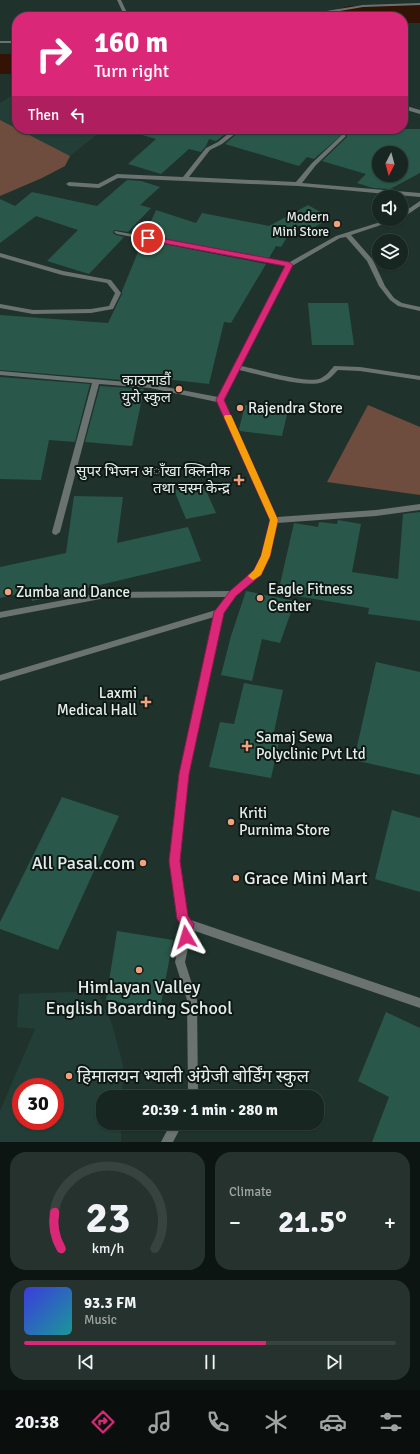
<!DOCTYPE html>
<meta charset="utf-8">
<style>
:root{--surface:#182621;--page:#25322e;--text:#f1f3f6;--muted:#9fa5a5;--line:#36433f;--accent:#db2777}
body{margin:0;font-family:Signika,"Noto Sans Devanagari",sans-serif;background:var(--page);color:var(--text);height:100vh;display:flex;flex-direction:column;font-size:15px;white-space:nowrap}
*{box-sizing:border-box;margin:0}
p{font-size:13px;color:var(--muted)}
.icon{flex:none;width:22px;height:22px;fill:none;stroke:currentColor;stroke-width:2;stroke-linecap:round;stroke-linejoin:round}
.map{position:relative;height:1142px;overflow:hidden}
.sheet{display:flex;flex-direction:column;gap:10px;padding:10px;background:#0d1512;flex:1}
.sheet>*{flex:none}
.banner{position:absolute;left:12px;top:12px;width:396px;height:122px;border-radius:16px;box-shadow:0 1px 3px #0004,0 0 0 1px var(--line);background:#db2777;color:#fff;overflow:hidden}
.needle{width:26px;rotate:186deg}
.controls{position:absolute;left:372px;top:146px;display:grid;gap:8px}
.controls a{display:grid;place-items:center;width:36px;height:36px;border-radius:50%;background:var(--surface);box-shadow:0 1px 3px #0004,0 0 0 1px var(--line);font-size:20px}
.speed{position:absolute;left:12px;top:1078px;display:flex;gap:8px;font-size:20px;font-weight:700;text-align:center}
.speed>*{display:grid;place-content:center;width:52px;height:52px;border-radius:50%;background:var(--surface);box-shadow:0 1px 3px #0004,0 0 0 1px var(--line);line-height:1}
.speed .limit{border:6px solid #d22;background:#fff;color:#111}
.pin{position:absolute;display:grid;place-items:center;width:34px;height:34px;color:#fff;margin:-17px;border:2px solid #fff;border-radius:50%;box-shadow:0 1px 4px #0007}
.me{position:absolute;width:44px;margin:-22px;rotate:353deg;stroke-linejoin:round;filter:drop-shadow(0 0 3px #0008)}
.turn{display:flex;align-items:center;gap:14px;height:84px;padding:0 16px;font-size:18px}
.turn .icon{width:52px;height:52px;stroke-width:2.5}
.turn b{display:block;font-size:28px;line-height:34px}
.then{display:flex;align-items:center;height:38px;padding:0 16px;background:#0003;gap:8px;font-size:15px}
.big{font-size:30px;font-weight:700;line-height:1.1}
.sheet .tile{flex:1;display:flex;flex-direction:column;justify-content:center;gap:6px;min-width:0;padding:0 14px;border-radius:16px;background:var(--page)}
.sheet .dial{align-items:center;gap:0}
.dial svg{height:104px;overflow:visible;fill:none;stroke:var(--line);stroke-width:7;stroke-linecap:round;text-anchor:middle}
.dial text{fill:var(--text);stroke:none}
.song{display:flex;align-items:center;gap:12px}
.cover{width:48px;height:48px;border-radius:6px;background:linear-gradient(135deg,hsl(240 70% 55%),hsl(180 70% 35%))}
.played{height:4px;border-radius:2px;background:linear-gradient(90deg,var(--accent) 65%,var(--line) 65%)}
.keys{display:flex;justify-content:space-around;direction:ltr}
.heat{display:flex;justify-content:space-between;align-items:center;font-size:22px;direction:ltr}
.sheet .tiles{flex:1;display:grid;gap:10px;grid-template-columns:1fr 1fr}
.tile:last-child{grid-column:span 2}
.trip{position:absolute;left:96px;top:1090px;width:228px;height:40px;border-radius:16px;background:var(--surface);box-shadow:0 1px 3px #0004,0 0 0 1px var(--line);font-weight:700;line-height:40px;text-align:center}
.tab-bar{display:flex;height:64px;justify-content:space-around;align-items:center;background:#0a0f0d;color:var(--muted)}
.tab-bar .icon{width:28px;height:28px}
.tab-bar .on{color:var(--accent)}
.tab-bar b{font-size:18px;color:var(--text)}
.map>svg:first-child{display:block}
</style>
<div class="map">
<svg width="420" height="1142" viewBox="0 0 420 1142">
<rect width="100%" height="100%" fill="#20322c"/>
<!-- built -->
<g fill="#233e36" fill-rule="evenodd">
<polygon points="17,92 17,129 104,129 70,156 65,166 42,178 0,196 0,103"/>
<path d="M97,991L112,1024L123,1065L122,1097H103V1123H121V1142H0V1111L35,1029L17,1027L19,994ZM21,1087H55V1121H21Z"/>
</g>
<!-- green -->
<g fill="#6e4d3e">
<polygon points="0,120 70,156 65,166 42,178 0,196"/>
<polygon points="368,405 420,427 420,495 327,482"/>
</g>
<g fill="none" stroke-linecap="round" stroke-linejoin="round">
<!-- river -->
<g fill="#331305" fill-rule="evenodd">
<polygon points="420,5 420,23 403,23 403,17 328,17 332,11 349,6"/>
<rect x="0" y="54" width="17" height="20"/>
</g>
</g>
<!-- building -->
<g fill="#29584a" fill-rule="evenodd">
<polygon points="143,129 232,129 216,141 209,139 206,146 201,152 189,149 161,174 128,164 156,139 142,135"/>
<path d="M242,129H420V173L390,189L373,188L357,183L366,174L322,161L347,137V135L344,133L314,159L307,157L299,166L225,144ZM379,153H401V175H379Z"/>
<polygon points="127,180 141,181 160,187 140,205 151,208 128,232 115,230 113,231 113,233 116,235 124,237 89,274 47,261 78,230 36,216 0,243 0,199 15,206 32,192 97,206"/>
<polygon points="308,205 331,218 307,231 295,224 281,247 276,246 269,258 145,235 156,210 196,223 202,213 269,226"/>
<polygon points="143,240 266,264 231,323 224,322 209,384 147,377 146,382 0,370 0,315 108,323 122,294 122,291"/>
<polygon points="308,303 348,303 354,345 312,345"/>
<polygon points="0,377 90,384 75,442 49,440 41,480 0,479"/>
<polygon points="100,386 144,389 132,446 85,442"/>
<polygon points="245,405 288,410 282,436 240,431 239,429"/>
<polygon points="203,484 216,513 186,519 174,490"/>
<polygon points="74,496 123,497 117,543 188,527 201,561 32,601 30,591 0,598 0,567 66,553"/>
<polygon points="420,512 420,621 368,614 369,608 278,593 294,523 318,527 319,522 337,524 338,520 361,524 352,572 398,579 403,514"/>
<polygon points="246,591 295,601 280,643 262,639 252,681 221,675 231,636"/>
<polygon points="376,662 420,672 420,775 354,760"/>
<polygon points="244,683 283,690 274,732 281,733 271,778 209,767 220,722 234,724"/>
<polygon points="62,797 119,816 58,950 0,929 0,922"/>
<polygon points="392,810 420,818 420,892 375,879"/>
<polygon points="117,931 173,940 160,1009 106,1000"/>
<polygon points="386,1012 420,1028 420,1142 372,1142 389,1097 358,1081"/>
</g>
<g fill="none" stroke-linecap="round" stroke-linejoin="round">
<!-- minor -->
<g fill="#6a7370" fill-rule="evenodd">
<polygon points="117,0 121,0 129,17 125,17"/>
<polygon points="420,3 420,5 363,7 305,17 294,17 296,16 363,5"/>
<rect x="0" y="41" width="17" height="2"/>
<polygon points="403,105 420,110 420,114 403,109"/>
<polygon points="234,129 241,129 222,144 210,150 189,177 296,182 312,163 343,134 346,136 345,137 316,165 302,183 420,193 420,197 298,186 118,178 99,188 69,186 66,184 69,182 98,184 117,174 183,177 206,148 218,142"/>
<polygon points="420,201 420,206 401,219 401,214"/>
<path d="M390,219H399L351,235L373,260L385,286L394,298L402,303L420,307V311L398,306L390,300L379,286L367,261L346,237L340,238L292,266L241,366C257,369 305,383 319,379C325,377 330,371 334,366L360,367L420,376V380L360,371L338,370C333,375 329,380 323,382C306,389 258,374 239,370L224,400L277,517L376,510L420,504V510L376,516L277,523L270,557L261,574L236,596L223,613L189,774L179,861L188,917L191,920L420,998V1008L192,930L185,962L197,1000L198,1094L197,1097H186L188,1093L187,1000L175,962L183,926L178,919L169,861L179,774L214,617L0,681V675L216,610L226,597L106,598L0,618V612L106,592L231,591L255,570L262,557L270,520L217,402L150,388L99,384L60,532L56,535L53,534L52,532L92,383L0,375V371L150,384L218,397L285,266L117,234L114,232L115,231L288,263L336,236Z"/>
<polygon points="0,253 63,271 111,280 121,293 113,309 91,313 33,314 0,308 0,304 33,310 91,309 109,306 115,293 107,283 62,275 0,257"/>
<polygon points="171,1123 183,1123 173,1142 161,1142"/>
</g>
</g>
<!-- route -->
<polygon fill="#db2777" stroke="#8e194d" points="148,236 289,262 293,265 224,400 278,520 270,556 261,575 236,596 224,613 189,774 180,861 188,916 194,924 190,941 186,942 181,941 180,937 182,926 177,919 169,861 179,774 214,612 230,591 254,570 261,556 270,520 216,400 285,266 146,240 146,237"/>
<!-- slow -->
<polygon fill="#f59e0b" points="225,415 231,415 232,417 278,520 270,556 261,575 253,580 248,576 254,570 261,556 270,520 224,417"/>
<!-- markers -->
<g fill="#f1a17d" stroke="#101815" stroke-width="1.5">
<circle cx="337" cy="224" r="4"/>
<circle cx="179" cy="389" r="4"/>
<circle cx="240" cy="408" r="4"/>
<path d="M237 474h4v4h4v4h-4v4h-4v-4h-4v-4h4z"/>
<circle cx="8" cy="592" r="4"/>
<circle cx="260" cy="598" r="4"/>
<path d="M144 696h4v4h4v4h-4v4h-4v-4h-4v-4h4z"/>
<path d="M245 740h4v4h4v4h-4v4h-4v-4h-4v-4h4z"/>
<circle cx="231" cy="822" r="4"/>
<circle cx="143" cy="863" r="4"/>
<circle cx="236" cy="878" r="4"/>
<circle cx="139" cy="970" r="4"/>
<circle cx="69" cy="1076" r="4"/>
</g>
<g text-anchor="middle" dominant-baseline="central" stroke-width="4" stroke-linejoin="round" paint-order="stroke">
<!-- far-poi labels -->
<g font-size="13" fill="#e3eeea" stroke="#101815" text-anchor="end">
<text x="329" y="217">Modern<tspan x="329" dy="15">Mini Store</tspan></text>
</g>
<!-- poi labels -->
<g font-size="15" fill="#e3eeea" stroke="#101815" text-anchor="start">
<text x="171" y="380" text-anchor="end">काठमाडौं<tspan x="171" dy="17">युरो स्कुल</tspan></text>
<text x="248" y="408">Rajendra Store</text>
<text x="230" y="471" text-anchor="end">सुपर भिजन अाँखा क्लिनीक<tspan x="230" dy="17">तथा चस्म केन्द्र</tspan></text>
<text x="268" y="589">Eagle Fitness<tspan x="268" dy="17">Center</tspan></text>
<text x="16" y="592">Zumba and Dance</text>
<text x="137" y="693" text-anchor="end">Laxmi<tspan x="137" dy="17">Medical Hall</tspan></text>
<text x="256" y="737">Samaj Sewa<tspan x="256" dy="17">Polyclinic Pvt Ltd</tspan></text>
<text x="239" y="813">Kriti<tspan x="239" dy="17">Purnima Store</tspan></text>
</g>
<!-- near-poi labels -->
<g font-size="18" fill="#e3eeea" stroke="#101815" text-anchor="start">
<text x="135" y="863" text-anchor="end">All Pasal.com</text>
<text x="244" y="878">Grace Mini Mart</text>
<text x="139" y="987" text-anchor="middle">Himlayan Valley<tspan x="139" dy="21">English Boarding School</tspan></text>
<text x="77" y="1076">हिमालयन भ्याली अंग्रेजी बोर्डिंग स्कुल</text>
</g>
</g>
</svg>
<div class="controls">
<a><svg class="needle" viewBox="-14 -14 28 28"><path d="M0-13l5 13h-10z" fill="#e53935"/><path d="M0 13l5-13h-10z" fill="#9fa5a5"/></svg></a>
<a><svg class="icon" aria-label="sound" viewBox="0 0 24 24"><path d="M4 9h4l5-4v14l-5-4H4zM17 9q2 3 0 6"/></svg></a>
<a><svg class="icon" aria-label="layers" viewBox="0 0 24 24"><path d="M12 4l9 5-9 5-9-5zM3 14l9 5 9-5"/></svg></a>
</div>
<div class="speed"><div class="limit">30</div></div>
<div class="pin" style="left:148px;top:238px;background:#d93025"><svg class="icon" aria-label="arrive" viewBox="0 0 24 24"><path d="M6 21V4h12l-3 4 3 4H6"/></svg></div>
<svg class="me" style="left:186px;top:937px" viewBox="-20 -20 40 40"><path d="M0-17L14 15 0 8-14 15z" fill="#db2777" stroke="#fff" stroke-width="4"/></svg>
<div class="trip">20:39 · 1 min · 280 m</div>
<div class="banner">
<div class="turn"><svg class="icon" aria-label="right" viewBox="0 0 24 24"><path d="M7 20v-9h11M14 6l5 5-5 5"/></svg><div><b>160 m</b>Turn right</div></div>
<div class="then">Then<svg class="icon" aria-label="left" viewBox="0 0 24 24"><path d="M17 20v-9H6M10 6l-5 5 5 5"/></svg></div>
</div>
</div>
<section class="sheet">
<div class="tiles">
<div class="tile dial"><svg viewBox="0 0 100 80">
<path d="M14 69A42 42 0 1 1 86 69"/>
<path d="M14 69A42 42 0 0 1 9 41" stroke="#db2777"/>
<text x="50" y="56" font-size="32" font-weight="700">23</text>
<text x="50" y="72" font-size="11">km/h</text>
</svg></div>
<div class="tile"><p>Climate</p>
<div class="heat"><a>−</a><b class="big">21.5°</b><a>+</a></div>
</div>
<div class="tile">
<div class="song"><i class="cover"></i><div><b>93.3 FM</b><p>Music</p></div></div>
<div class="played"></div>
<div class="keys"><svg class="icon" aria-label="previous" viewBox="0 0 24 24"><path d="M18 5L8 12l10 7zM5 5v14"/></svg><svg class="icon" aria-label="pause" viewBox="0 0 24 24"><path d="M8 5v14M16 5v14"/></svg><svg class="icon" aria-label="next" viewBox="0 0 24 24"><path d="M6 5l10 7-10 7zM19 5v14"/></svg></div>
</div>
</div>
</section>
<nav class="tab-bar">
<b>20:38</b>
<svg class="icon on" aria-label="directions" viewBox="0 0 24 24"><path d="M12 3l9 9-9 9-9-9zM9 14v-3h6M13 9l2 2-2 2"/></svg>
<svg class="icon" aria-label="music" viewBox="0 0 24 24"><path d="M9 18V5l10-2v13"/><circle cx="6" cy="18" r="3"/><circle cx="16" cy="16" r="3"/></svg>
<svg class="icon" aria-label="phone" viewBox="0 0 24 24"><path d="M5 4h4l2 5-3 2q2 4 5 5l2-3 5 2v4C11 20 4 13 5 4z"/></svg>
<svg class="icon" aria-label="climate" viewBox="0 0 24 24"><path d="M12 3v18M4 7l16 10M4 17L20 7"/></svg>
<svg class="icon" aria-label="car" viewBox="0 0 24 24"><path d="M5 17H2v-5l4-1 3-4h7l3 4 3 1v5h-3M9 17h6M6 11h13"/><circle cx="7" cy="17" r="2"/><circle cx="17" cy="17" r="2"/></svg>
<svg class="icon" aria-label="filters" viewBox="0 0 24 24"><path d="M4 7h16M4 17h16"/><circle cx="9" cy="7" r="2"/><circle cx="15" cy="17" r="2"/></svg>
</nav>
